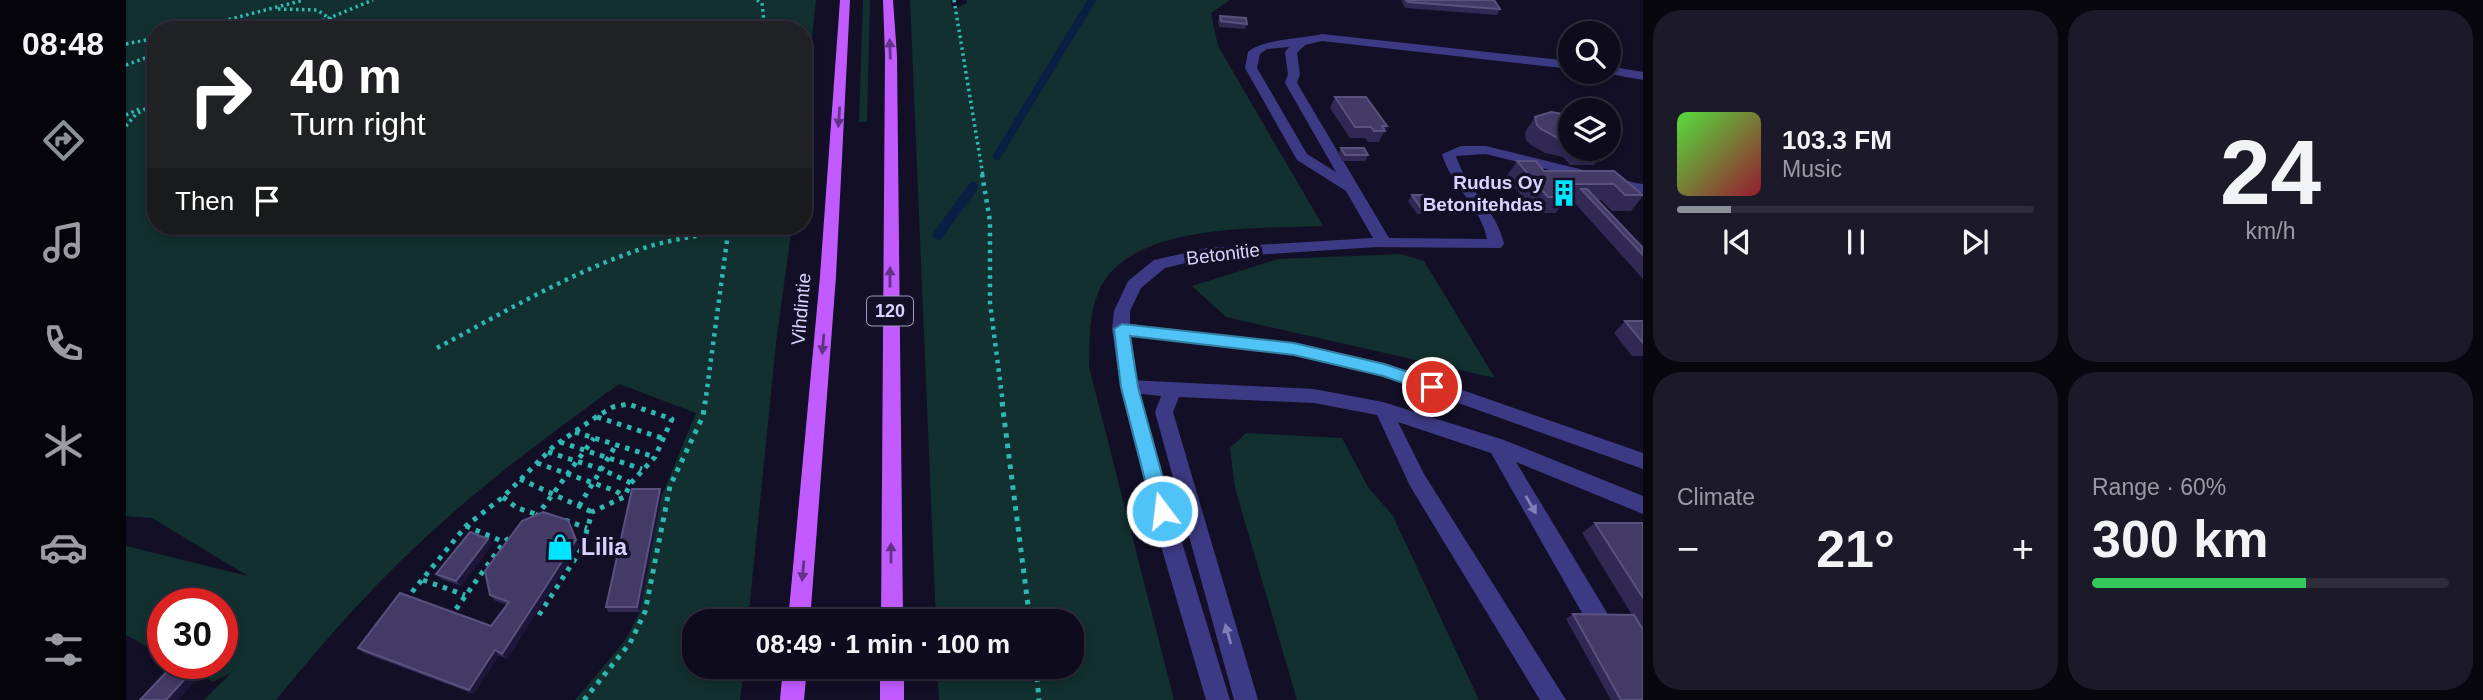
<!DOCTYPE html>
<meta charset="utf-8">
<style>
:root{--surface:#0e0b1c;--page:#1c1929;--text:#f1f3f6;--muted:#9b9ba3;--line:#2e2b3b;--accent:#8c9099}
body{margin:0;font-family:Helvetica,sans-serif;background:var(--page);color:var(--text);height:100vh;display:flex;flex-direction:column;font-size:26px;white-space:nowrap}
*{box-sizing:border-box;margin:0}
p{font-size:23px;color:var(--muted)}
.icon{flex:none;width:38px;height:38px;fill:none;stroke:currentColor;stroke-width:2;stroke-linecap:round;stroke-linejoin:round}
.map{position:relative;flex:1;overflow:hidden}
.drawer{display:flex;flex-direction:column;gap:10px;padding:10px;background:#08060f;width:840px}
.drawer>*{flex:none}
.banner{position:absolute;left:21px;top:21px;width:665px;height:214px;border-radius:28px;box-shadow:0 4px 10px #0003,0 0 0 2px var(--line);background:#202124;color:#fff;overflow:hidden}
.buttons{position:absolute;left:1432px;top:21px;display:grid;gap:14px}
.buttons a{display:grid;place-items:center;width:63px;height:63px;border-radius:50%;background:var(--surface);box-shadow:0 4px 10px #0003,0 0 0 2px var(--line);font-size:35px}
.speed{position:absolute;left:21px;top:588px;display:flex;gap:14px;font-size:35px;font-weight:700;text-align:center}
.speed>*{display:grid;place-content:center;width:91px;height:91px;border-radius:50%;background:var(--surface);box-shadow:0 4px 10px #0003,0 0 0 2px var(--line);line-height:1}
.speed .limit{border:10px solid #d22;background:#fff;color:#111}
.pin{position:absolute;display:grid;place-items:center;width:60px;height:60px;color:#fff;margin:-30px;border:4px solid #fff;border-radius:50%;box-shadow:0 2px 7px #0007}
.me{position:absolute;width:77px;margin:-38px;rotate:345deg;stroke-linejoin:round;filter:drop-shadow(0 0 5px #0008)}
.turn{display:flex;align-items:center;gap:24px;height:147px;padding:0 28px;font-size:32px}
.turn .icon{width:91px;height:91px;stroke-width:2.5}
.turn b{display:block;font-size:49px;line-height:60px}
.then{display:flex;align-items:center;height:66px;padding:0 28px;background:#0003;gap:14px;font-size:26px}
.big{font-size:52px;font-weight:600;line-height:1.1}
.drawer .tile{flex:1;display:flex;flex-direction:column;justify-content:center;gap:10px;min-width:0;padding:0 24px;border-radius:28px;background:var(--page)}
.drawer .dial{align-items:center;gap:0}
.dial b{font-size:91px;line-height:1}
.song{display:flex;align-items:center;gap:21px}
.cover{width:84px;height:84px;border-radius:10px;background:linear-gradient(135deg,hsl(110 70% 55%),hsl(350 70% 35%))}
.played{height:7px;border-radius:4px;background:linear-gradient(90deg,var(--accent) 15%,var(--line) 15%)}
.keys{display:flex;justify-content:space-around;direction:ltr}
.heat{display:flex;justify-content:space-between;align-items:center;font-size:38px;direction:ltr}
.charge{height:10px;border-radius:5px;background:linear-gradient(90deg,#34c759 60%,var(--line) 0)}
.drawer .tiles{flex:1;display:grid;gap:10px;grid-template-columns:repeat(2,1fr)}
.trip{position:absolute;left:556px;top:609px;width:402px;height:70px;border-radius:28px;background:var(--surface);box-shadow:0 4px 10px #0003,0 0 0 2px var(--line);font-weight:600;line-height:70px;text-align:center}
main{display:flex;flex:1;min-height:0}
.menu{display:flex;flex-direction:column;width:126px;justify-content:space-around;align-items:center;background:#06040b;color:var(--muted)}
.menu .icon{width:49px;height:49px}
.menu .selected{color:var(--accent)}
.menu b{font-size:32px;color:var(--text)}
.map>svg:first-child{display:block}
</style>
<main>
<nav class="menu">
<b>08:48</b>
<svg class="icon selected" aria-label="directions" viewBox="0 0 24 24"><path d="M12 3l9 9-9 9-9-9zM9 14v-3h6M13 9l2 2-2 2"/></svg>
<svg class="icon" aria-label="music" viewBox="0 0 24 24"><path d="M9 18V5l10-2v13"/><circle cx="6" cy="18" r="3"/><circle cx="16" cy="16" r="3"/></svg>
<svg class="icon" aria-label="phone" viewBox="0 0 24 24"><path d="M5 4h4l2 5-3 2q2 4 5 5l2-3 5 2v4C11 20 4 13 5 4z"/></svg>
<svg class="icon" aria-label="climate" viewBox="0 0 24 24"><path d="M12 3v18M4 7l16 10M4 17L20 7"/></svg>
<svg class="icon" aria-label="car" viewBox="0 0 24 24"><path d="M5 17H2v-5l4-1 3-4h7l3 4 3 1v5h-3M9 17h6M6 11h13"/><circle cx="7" cy="17" r="2"/><circle cx="17" cy="17" r="2"/></svg>
<svg class="icon" aria-label="filters" viewBox="0 0 24 24"><path d="M4 7h16M4 17h16"/><circle cx="9" cy="7" r="2"/><circle cx="15" cy="17" r="2"/></svg>
</nav>
<div class="map">
<svg width="1517" height="700" viewBox="0 0 1517 700">
<rect width="100%" height="100%" fill="#130f26"/>
<!-- green -->
<g fill="#12302f">
<path d="M0,0H690L677,125V30H30V226H666L650,343L622,621H569V667H618L614,700H449L498,642L514,612L536,495L570,413L493,384C434,427 375,470 321,518C258,573 203,635 150,700H78L106,672L87,682L52,663H96V604H37V655L0,635V546L122,576L26,518L0,516Z"/>
<polygon points="737,0 744,0 741,122 733,122"/>
<path d="M784,0H824L827,10L841,3V0H1104L1085,13L1092,46L1197,226C1133,229 1000,222 972,293C962,317 964,342 963,367L1048,700H813L811,667H947V621H810Z"/>
<polygon points="1275,254 1298,261 1369,378 1100,317 1066,286 1152,259"/>
<polygon points="1120,433 1216,438 1242,487 1267,516 1353,700 1171,700 1109,488 1104,448"/>
</g>
<g fill="none" stroke-linecap="round" stroke-linejoin="round">
<!-- stream-far1 -->
<polyline stroke="#0a1f44" stroke-width="8" points="871,156 966,0"/>
<!-- stream -->
<polyline stroke="#0a1f44" stroke-width="10" points="812,235 847,187"/>
<!-- path-far2 -->
<g stroke="#2fb8b0" stroke-width="3.5" stroke-dasharray="2.5 3.5" stroke-linecap="butt">
<polyline points="631,0 636,3 639,30"/>
<polyline points="828,0 857,176"/>
<polyline points="152,9 191,10 221,30"/>
<polyline points="62,30 178,0"/>
<polyline points="79,30 90,24"/>
<polyline points="174,30 247,0"/>
<polyline points="0,44 30,38"/>
<polyline points="0,65 30,54"/>
<polyline points="0,115 13,109"/>
<polyline points="0,126 10,114 30,103"/>
</g>
<!-- path-far1 -->
<g stroke="#2fb8b0" stroke-width="4.5" stroke-dasharray="3.5 5" stroke-linecap="butt">
<polyline points="856,174 864,221 864,303 877,404"/>
<path d="M311,348C379,312 445,272 518,248C545,239 574,236 602,230"/>
<polyline points="579,404 603,226"/>
</g>
<!-- path -->
<g stroke="#2fb8b0" stroke-width="5" stroke-dasharray="4.5 6" stroke-linecap="butt">
<polyline points="876,402 904,621"/>
<polyline points="471,417 536,438"/>
<polyline points="449,432 529,457"/>
<polyline points="434,442 516,469"/>
<polyline points="422,452 475,469 505,483"/>
<polyline points="411,463 490,491 498,497"/>
<polyline points="394,479 466,512"/>
<polyline points="377,497 391,508 413,515"/>
<polyline points="453,506 490,445"/>
<polyline points="410,517 468,438"/>
<polyline points="439,520 461,528"/>
<polyline points="340,526 378,542"/>
<polyline points="297,580 339,595"/>
<polyline points="286,592 340,526 377,497 428,446 470,417 487,407 502,404 546,419 529,457 505,483 498,497 466,512 456,548 413,615"/>
<polyline points="330,609 378,542 387,535"/>
<polyline points="910,667 913,700"/>
<polyline points="458,700 504,643 519,612 544,486 577,416 579,402"/>
</g>
<!-- lane -->
<g fill="#3d3a85" fill-rule="evenodd">
<path d="M1196,34L1444,61V69L1196,41L1179,45L1171,53L1174,74L1171,83L1263,238L1361,239C1355,207 1325,186 1316,154L1335,146H1360L1510,183L1517,184V193L1360,154L1330,156C1340,189 1371,210 1378,244L1375,248L1241,247L1238,243L1241,239L1247,238L1220,191L1171,160L1119,68L1122,52C1136,39 1175,39 1196,34ZM1163,47L1159,52L1162,74L1159,83L1210,172L1181,154L1131,68L1134,54L1141,49Z"/>
<polygon points="1482,66 1517,72 1517,80 1478,73 1482,72"/>
<polygon points="995,323 1168,343 1259,363 1517,453 1517,469 1257,376 1168,355 989,333 986,329 989,325"/>
<polygon points="1003,380 1188,389 1257,402 1378,440 1517,496 1517,514 1390,462 1480,611 1483,619 1480,627 1472,630 1464,627 1365,453 1272,422 1298,474 1440,700 1414,700 1284,486 1251,415 1188,403 1053,397 1047,412 1132,700 1108,700 1029,412 1035,396 997,392 994,387 997,382"/>
</g>
<!-- street -->
<polygon fill="#3d3a85" fill-rule="evenodd" points="1246,238 1251,239 1254,243 1251,247 1081,258 1039,268 1015,288 1004,311 1004,329 1012,387 1054,536 1104,700 1080,700 1032,536 994,387 986,329 988,311 1002,281 1028,260 1081,248"/>
<!-- primary -->
<g fill="#c25bff" fill-rule="evenodd">
<polygon points="714,0 724,0 710,276 684,621 662,621 694,276"/>
<polygon points="757,0 767,0 771,56 777,621 755,621 759,56"/>
<polygon points="657,667 681,667 678,700 654,700"/>
<rect x="754" y="667" width="24" height="33"/>
</g>
</g>
<!-- wall -->
<g fill="#312854">
<polygon points="1275,0 1368,0 1374,9 1371,15 1279,8"/>
<polygon points="1094,16 1121,24 1119,29 1093,27 1092,21"/>
<polygon points="1209,97 1261,126 1253,142 1242,142 1239,138 1224,138 1204,108"/>
<polygon points="1444,115 1444,149 1480,150 1468,165 1444,165 1437,157 1419,153 1405,145 1400,140 1399,132 1409,117"/>
<polygon points="1215,148 1242,155 1239,161 1216,161 1212,154"/>
<polygon points="1391,161 1418,171 1488,171 1517,194 1517,196 1505,211 1486,211 1475,200 1472,200 1517,248 1517,279 1446,200 1439,200 1430,213 1410,213 1380,177"/>
<polygon points="1286,195 1307,208 1303,214 1291,214 1282,201"/>
<polygon points="1499,321 1517,321 1517,356 1506,356 1488,333"/>
<polygon points="536,495 514,612 482,612 480,607"/>
<polygon points="442,520 453,545 381,659 373,655 348,694 238,653 232,648 365,626 381,605 368,600 364,595"/>
<polygon points="1469,523 1517,523 1517,700 1485,700 1440,619 1447,614 1506,615 1456,533"/>
<polygon points="362,539 366,544 335,586 315,579 310,574"/>
</g>
<!-- shaded-wall -->
<g fill="#1d163a">
<polygon points="534,489 536,495 514,612 511,607"/>
<polygon points="442,520 453,545 381,659 376,654"/>
<polygon points="362,539 366,544 335,586 330,581"/>
<polygon points="369,650 373,655 348,694 343,690"/>
<polygon points="66,671 74,676 52,700 40,700"/>
</g>
<!-- building -->
<g fill="#433a66" stroke="#5a527e" stroke-width="2">
<polygon points="1280,0 1368,0 1374,9 1282,2"/>
<polygon points="1094,16 1120,18 1121,24 1095,21"/>
<polygon points="1209,97 1240,97 1261,126 1256,126 1259,131 1248,131 1245,127 1229,127"/>
<polygon points="1425,112 1444,115 1444,140 1430,137 1415,129 1411,125 1409,117"/>
<polygon points="1215,148 1238,148 1242,155 1219,155"/>
<polygon points="1391,161 1410,161 1418,171 1488,171 1517,195 1499,195 1488,184 1430,184 1442,197 1422,197"/>
<polygon points="1455,189 1461,189 1517,248 1517,255"/>
<polygon points="1286,195 1297,195 1307,208 1295,208"/>
<polygon points="1499,321 1517,321 1517,343"/>
<polygon points="506,489 534,489 511,607 480,607"/>
<polygon points="417,512 442,520 450,540 376,654 369,650 343,690 232,648 274,593 365,626 383,602 364,595 359,571 396,521"/>
<polygon points="1469,523 1517,523 1517,598"/>
<polygon points="344,532 362,539 330,581 310,574"/>
<polygon points="1447,614 1508,615 1517,630 1517,700 1495,700"/>
<polygon points="48,664 66,671 40,700 14,700"/>
</g>
<!-- one-way arrows -->
<defs><path id="oneway-solid" d="M-6-.8H1V-3.2L6.5 0L1 3.2V.8H-6Z" transform="scale(1.75)"/></defs>
<g fill="#623188">
<use href="#oneway-solid" transform="translate(764 49) rotate(-92)"/>
<use href="#oneway-solid" transform="translate(713 117) rotate(94)"/>
<use href="#oneway-solid" transform="translate(764 277) rotate(-90)"/>
<use href="#oneway-solid" transform="translate(697 344) rotate(95)"/>
<use href="#oneway-solid" transform="translate(765 553) rotate(-90)"/>
<use href="#oneway-solid" transform="translate(677 571) rotate(95)"/>
</g>
<g fill="#837fbc">
<use href="#oneway-solid" transform="translate(1405 505) rotate(60)"/>
<use href="#oneway-solid" transform="translate(1102 634) rotate(-106)"/>
</g>
<!-- route -->
<polygon fill="#4fc3f7" stroke="#337fa1" stroke-width="2" points="996,324 1168,343 1258,364 1312,382 1315,387 1306,393 1257,376 1168,355 1004,336 1012,387 1046,511 1043,517 1036,520 1030,517 1027,511 995,387 988,329"/>
<!-- icons -->
<defs>
<symbol id="building-bare" viewBox="-9 -9 18 18"><path d="M-4-6H4V6H1V3H-1V6H-4ZM-2.5-4.3h1.7v1.8h-1.7ZM.8-4.3h1.7v1.8H.8ZM-2.5-1h1.7V.8h-1.7ZM.8-1h1.7V.8H.8Z" fill="#00e5ff" stroke="#130f26" stroke-width="2.5" paint-order="stroke"/></symbol>
<symbol id="shop-bare" viewBox="-9 -9 18 18"><path d="M-5-2.5h2.3a2.7 3.5 0 0 1 5.4 0H5L5.5 6h-11ZM-1.5-2.5h3a1.5 2.3 0 0 0-3 0Z" fill="#00e5ff" stroke="#130f26" stroke-width="2.5" paint-order="stroke"/></symbol>
</defs>
<g fill-rule="evenodd">
<use href="#building-bare" x="1419" y="174" width="38" height="38"/>
<use href="#shop-bare" x="415" y="528" width="38" height="38"/>
</g>
<g text-anchor="middle" dominant-baseline="central" stroke-width="7" stroke-linejoin="round" paint-order="stroke">
<!-- shield labels -->
<rect fill="#130f26" stroke="#9e99be" stroke-width="2" x="741" y="296.5" width="46" height="29" rx="5"/>
<g font-size="18" font-weight="bold" fill="#d9d4ff">
<text x="764" y="311">120</text>
</g>
<!-- poi labels -->
<g font-size="19" font-weight="bold" fill="#d9d4ff" stroke="#130f26" text-anchor="end">
<text x="1417" y="182">Rudus Oy<tspan x="1417" dy="22">Betonitehdas</tspan></text>
</g>
<!-- street labels -->
<g font-size="19" fill="#d9d4ff" stroke="#130f26">
<text transform="translate(1097 254) rotate(-7)">Betonitie</text>
<text transform="translate(675 309) rotate(-85)">Vihdintie</text>
</g>
<!-- near-poi labels -->
<g font-size="23" font-weight="bold" fill="#d9d4ff" stroke="#130f26" text-anchor="start">
<text x="455" y="547">Lilia</text>
</g>
</g>
</svg>
<div class="buttons">
<a><svg class="icon" aria-label="search" viewBox="0 0 24 24"><circle cx="10" cy="10" r="6"/><path d="M15 15l6 6"/></svg></a>
<a><svg class="icon" aria-label="layers" viewBox="0 0 24 24"><path d="M12 4l9 5-9 5-9-5zM3 14l9 5 9-5"/></svg></a>
</div>
<div class="speed"><div class="limit">30</div></div>
<div class="pin" style="left:1306px;top:387px;background:#d93025"><svg class="icon" aria-label="arrive" viewBox="0 0 24 24"><path d="M6 21V4h12l-3 4 3 4H6"/></svg></div>
<svg class="me" style="left:1036px;top:511px" viewBox="-20 -20 40 40"><circle r="17" fill="#4fc3f7" stroke="#fff" stroke-width="3"/><path d="M0-11L8 9 0 5-8 9z" fill="#fff"/></svg>
<div class="trip">08:49 · 1 min · 100 m</div>
<div class="banner">
<div class="turn"><svg class="icon" aria-label="right" viewBox="0 0 24 24"><path d="M7 20v-9h11M14 6l5 5-5 5"/></svg><div><b>40 m</b>Turn right</div></div>
<div class="then">Then<svg class="icon" aria-label="arrive" viewBox="0 0 24 24"><path d="M6 21V4h12l-3 4 3 4H6"/></svg></div>
</div>
</div>
<section class="drawer">
<div class="tiles">
<div class="tile">
<div class="song"><i class="cover"></i><div><b>103.3 FM</b><p>Music</p></div></div>
<div class="played"></div>
<div class="keys"><svg class="icon" aria-label="previous" viewBox="0 0 24 24"><path d="M18 5L8 12l10 7zM5 5v14"/></svg><svg class="icon" aria-label="pause" viewBox="0 0 24 24"><path d="M8 5v14M16 5v14"/></svg><svg class="icon" aria-label="next" viewBox="0 0 24 24"><path d="M6 5l10 7-10 7zM19 5v14"/></svg></div>
</div>
<div class="tile dial"><b>24</b><p>km/h</p></div>
<div class="tile"><p>Climate</p>
<div class="heat"><a>−</a><b class="big">21°</b><a>+</a></div>
</div>
<div class="tile"><p>Range · 60%</p><b class="big">300 km</b><div class="charge"></div></div>
</div>
</section>
</main>
